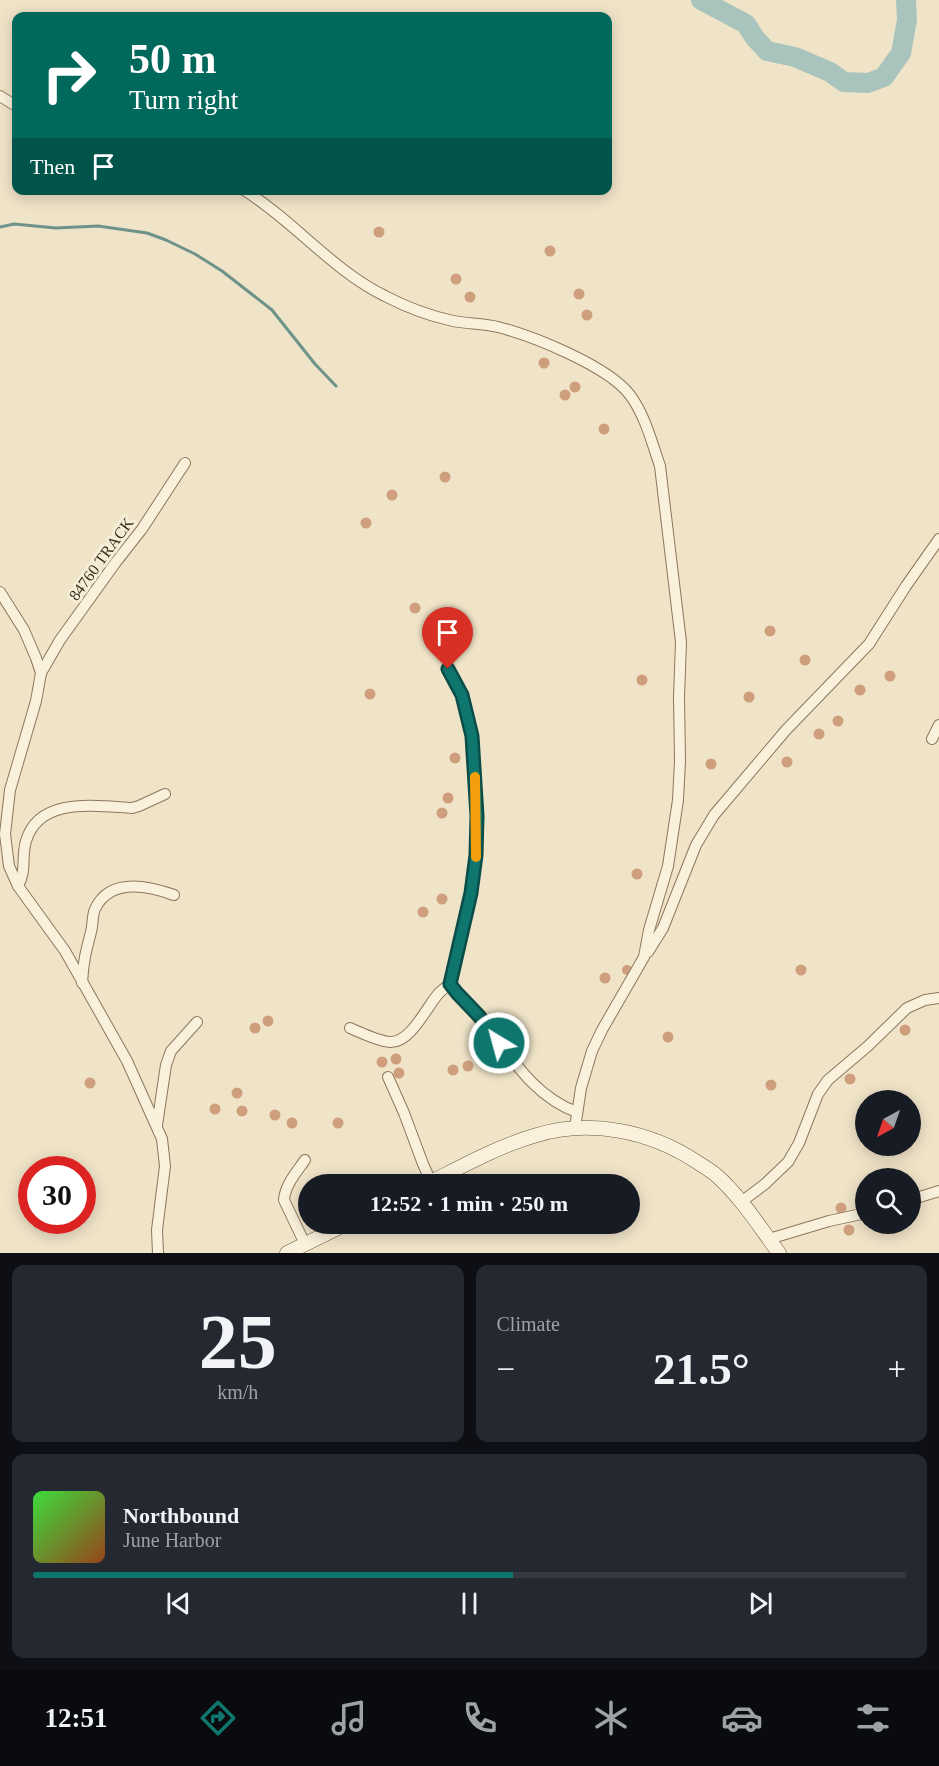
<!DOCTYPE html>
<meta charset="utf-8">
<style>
:root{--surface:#171b24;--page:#242831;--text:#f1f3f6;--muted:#9ea1a6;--line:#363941;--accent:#0f766e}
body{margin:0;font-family:"Times New Roman",serif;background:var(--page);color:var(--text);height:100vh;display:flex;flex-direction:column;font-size:22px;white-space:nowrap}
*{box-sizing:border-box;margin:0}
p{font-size:20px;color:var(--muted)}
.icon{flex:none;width:33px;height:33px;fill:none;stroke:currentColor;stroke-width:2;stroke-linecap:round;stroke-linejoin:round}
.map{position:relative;height:1253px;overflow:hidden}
.drawer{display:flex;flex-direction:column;gap:12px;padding:12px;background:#0d0f14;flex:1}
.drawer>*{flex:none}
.hud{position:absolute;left:12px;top:12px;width:600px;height:183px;border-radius:12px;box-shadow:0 3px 15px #0003;background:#00695c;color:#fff;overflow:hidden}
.needle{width:39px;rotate:220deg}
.tools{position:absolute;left:855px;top:1090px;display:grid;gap:12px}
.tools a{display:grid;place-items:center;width:66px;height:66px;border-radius:50%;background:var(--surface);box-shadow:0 3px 15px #0003;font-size:30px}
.speed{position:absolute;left:18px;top:1156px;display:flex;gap:12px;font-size:30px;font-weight:700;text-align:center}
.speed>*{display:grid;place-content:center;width:78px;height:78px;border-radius:50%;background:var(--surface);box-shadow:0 3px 15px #0003;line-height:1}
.speed .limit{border:9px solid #d22;background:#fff;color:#111}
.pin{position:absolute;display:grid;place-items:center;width:51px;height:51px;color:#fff;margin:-62px -26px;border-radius:50% 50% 50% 0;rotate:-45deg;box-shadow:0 0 6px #0007}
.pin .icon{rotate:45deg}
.me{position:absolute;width:66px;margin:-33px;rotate:323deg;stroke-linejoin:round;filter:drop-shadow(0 0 4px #0008)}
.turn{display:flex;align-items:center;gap:21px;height:126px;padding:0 18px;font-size:27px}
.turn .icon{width:78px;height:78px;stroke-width:2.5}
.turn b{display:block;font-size:42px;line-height:51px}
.then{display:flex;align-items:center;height:57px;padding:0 18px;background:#0003;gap:12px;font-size:22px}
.big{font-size:45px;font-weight:800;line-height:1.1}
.drawer .card{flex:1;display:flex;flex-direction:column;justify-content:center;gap:9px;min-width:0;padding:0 21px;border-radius:12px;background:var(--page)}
.drawer .dial{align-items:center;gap:0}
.dial b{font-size:78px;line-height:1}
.song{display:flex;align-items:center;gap:18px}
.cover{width:72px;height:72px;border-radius:9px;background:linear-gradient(135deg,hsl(120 70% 55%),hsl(20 70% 35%))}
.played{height:6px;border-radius:3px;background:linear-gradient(90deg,var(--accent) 55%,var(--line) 55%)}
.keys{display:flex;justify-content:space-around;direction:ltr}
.heat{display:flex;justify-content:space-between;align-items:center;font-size:33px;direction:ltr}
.drawer .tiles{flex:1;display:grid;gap:12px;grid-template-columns:1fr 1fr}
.card:last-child{grid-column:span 2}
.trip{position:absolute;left:298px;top:1174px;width:342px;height:60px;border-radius:30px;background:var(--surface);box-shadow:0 3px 15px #0003;font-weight:800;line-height:60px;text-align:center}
.tab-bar{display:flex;height:96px;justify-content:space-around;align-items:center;background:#090b0e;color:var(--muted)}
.tab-bar .icon{width:42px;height:42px}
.tab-bar .selected{color:var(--accent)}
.tab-bar b{font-size:27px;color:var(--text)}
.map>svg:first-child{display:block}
</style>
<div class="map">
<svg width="939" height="1253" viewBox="0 0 939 1253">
<rect width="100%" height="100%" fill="#f0e4c8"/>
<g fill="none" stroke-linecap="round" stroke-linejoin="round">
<!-- stream -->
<polyline stroke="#6f938a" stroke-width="3" points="0,227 14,224 56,228 98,226 147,233 166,240 195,254 222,271 272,310 315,364 336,386"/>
<!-- river -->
<polyline stroke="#a9c4bc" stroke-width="20" points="701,0 746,24 755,38 767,51 795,57 830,72 844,82 868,83 884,77 901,53 907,20 906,0"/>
</g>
<!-- building -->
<g fill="#cf9f7d">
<circle cx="379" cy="232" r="5.5"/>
<circle cx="550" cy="251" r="5.5"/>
<circle cx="456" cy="279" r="5.5"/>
<circle cx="579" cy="294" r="5.5"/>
<circle cx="470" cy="297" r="5.5"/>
<circle cx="587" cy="315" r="5.5"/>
<circle cx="544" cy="363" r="5.5"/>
<circle cx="575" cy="387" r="5.5"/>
<circle cx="565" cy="395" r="5.5"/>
<circle cx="604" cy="429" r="5.5"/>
<circle cx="445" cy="477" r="5.5"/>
<circle cx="392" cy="495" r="5.5"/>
<circle cx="366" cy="523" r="5.5"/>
<circle cx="415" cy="608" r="5.5"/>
<circle cx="770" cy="631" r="5.5"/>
<circle cx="805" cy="660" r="5.5"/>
<circle cx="890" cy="676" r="5.5"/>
<circle cx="642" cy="680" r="5.5"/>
<circle cx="860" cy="690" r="5.5"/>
<circle cx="370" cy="694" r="5.5"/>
<circle cx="749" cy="697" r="5.5"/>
<circle cx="838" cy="721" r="5.5"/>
<circle cx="819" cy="734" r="5.5"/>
<circle cx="455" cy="758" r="5.5"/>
<circle cx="787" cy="762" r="5.5"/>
<circle cx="711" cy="764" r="5.5"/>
<circle cx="448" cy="798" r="5.5"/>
<circle cx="442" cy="813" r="5.5"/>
<circle cx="637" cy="874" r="5.5"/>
<circle cx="442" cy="899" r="5.5"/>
<circle cx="423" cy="912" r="5.5"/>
<circle cx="801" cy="970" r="5.5"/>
<circle cx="627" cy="970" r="5"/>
<circle cx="605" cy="978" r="5.5"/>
<circle cx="268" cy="1021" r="5.5"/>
<circle cx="255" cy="1028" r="5.5"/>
<circle cx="905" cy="1030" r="5.5"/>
<circle cx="668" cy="1037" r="5.5"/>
<circle cx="396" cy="1059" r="5.5"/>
<circle cx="382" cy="1062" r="5.5"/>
<circle cx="468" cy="1066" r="5.5"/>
<circle cx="453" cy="1070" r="5.5"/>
<circle cx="399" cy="1073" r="5.5"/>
<circle cx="850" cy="1079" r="5.5"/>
<circle cx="90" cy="1083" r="5.5"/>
<circle cx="771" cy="1085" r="5.5"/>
<circle cx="237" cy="1093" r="5.5"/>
<circle cx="215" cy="1109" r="5.5"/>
<circle cx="242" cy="1111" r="5.5"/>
<circle cx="275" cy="1115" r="5.5"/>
<circle cx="338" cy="1123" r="5.5"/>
<circle cx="292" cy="1123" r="5.5"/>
<circle cx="841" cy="1208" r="5.5"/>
<circle cx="849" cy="1230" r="5.5"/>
</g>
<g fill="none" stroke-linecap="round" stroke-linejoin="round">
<defs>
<g id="street">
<polyline points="0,96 16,106"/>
<path d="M244,190C294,221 332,270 385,296C406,307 430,316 453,321C468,324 483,323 498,327C533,336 608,366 630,395C645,415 652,443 660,466L681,642L679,697L680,761L678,800L668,866L649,930L644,957L602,1030L592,1051L581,1088L575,1128"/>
<polyline points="0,592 24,630 36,658 41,673 36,701 10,790 5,834 9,866 18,886 65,951 127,1061 162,1139 165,1166 157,1230 158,1253"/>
<path d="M448,669L462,695L472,736L477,816L476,854L471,893L450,984C455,996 469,1004 478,1015C507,1050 531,1096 577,1112"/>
<polyline points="41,673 60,640 116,562 142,529 185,463"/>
<polyline points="932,739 939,725"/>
<path d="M18,886C27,870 21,857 26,841C39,796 96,806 132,808L139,806L165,794"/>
<polyline points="648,952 663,928 696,845 714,815 786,730 869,644 906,586 939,539"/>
<path d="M82,983C83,962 86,951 91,932C93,925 92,916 95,909C110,877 149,886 174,895"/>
<path d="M350,1028C362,1033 377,1041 390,1042C411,1043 427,1006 439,993C442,990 446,987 450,984"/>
<polyline points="388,1077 404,1113 423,1164 431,1182"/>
<polyline points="157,1125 166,1065 171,1051 197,1022"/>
<polyline points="910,1200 939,1191"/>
<polyline points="741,1202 765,1184 788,1162 799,1143 818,1094 828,1080 868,1046 907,1008 925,1000 939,998"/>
<polyline points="769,1239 829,1221 866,1213"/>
<path d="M305,1244L284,1200C285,1185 296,1173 305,1160"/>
</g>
<g id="secondary">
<path d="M425,1185C461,1167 498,1146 537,1135C591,1119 650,1131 697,1162C703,1166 710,1170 716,1175C741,1197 759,1226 779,1253"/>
<polyline points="287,1253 346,1224"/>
</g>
</defs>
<!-- street casing -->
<use href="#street" stroke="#8d765c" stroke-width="12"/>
<!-- secondary casing -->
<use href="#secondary" stroke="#6f573f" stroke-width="15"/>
<!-- street -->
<use href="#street" stroke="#faf1dc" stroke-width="10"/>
<!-- secondary -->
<use href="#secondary" stroke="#faf1dc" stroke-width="14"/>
</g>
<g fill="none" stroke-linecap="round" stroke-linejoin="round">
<defs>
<polyline id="route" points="448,669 462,695 472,736 477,816 476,855 471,893 450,984 457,993 479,1016 499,1043"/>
</defs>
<!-- route casing -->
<use href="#route" stroke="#0a4d48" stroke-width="15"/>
<!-- route -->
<use href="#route" stroke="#0f766e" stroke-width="10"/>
<!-- slow -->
<polyline stroke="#f59e0b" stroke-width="10" points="475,777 476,857"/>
</g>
<g text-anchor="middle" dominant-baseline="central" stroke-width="6" stroke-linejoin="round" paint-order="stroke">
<!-- street labels -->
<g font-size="16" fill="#3d2e20" stroke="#f7eed8">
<text transform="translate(101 559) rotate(-54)">84760 TRACK</text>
</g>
</g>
</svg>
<div class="tools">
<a><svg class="needle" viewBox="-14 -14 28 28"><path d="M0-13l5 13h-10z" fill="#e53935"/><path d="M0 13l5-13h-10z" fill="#9ea1a6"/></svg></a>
<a><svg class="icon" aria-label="search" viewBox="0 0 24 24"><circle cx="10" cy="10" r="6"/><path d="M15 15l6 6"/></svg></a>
</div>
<div class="speed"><div class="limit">30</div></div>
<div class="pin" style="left:448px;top:669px;background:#d93025"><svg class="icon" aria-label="arrive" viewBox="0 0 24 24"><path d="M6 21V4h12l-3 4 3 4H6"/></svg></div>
<svg class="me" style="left:499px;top:1043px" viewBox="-20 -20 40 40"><circle r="17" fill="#0f766e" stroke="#fff" stroke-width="3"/><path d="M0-11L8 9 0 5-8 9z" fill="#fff"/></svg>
<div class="trip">12:52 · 1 min · 250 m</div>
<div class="hud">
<div class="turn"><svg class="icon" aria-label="right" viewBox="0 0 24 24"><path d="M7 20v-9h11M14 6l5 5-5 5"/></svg><div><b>50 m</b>Turn right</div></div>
<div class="then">Then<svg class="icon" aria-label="arrive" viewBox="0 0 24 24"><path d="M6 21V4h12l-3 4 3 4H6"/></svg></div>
</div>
</div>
<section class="drawer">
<div class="tiles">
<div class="card dial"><b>25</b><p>km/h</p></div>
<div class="card"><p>Climate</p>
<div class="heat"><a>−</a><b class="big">21.5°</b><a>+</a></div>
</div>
<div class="card">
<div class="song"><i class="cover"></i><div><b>Northbound</b><p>June Harbor</p></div></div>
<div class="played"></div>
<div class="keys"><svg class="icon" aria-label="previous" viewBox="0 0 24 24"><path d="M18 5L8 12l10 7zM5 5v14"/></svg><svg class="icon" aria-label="pause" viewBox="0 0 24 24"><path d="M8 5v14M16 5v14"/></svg><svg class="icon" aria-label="next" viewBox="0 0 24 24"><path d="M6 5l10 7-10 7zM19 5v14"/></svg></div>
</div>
</div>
</section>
<nav class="tab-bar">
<b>12:51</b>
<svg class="icon selected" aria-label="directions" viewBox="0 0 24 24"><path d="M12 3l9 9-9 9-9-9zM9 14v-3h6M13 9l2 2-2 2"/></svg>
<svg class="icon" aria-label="music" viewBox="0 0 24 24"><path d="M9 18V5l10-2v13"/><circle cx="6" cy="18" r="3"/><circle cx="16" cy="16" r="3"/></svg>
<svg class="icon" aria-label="phone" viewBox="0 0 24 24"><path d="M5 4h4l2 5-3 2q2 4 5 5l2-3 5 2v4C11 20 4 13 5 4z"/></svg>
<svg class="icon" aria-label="climate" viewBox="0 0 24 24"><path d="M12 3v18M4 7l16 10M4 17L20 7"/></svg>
<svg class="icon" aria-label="car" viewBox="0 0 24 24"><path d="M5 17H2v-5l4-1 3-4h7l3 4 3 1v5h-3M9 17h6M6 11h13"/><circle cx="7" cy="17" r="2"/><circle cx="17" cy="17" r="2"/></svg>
<svg class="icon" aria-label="filters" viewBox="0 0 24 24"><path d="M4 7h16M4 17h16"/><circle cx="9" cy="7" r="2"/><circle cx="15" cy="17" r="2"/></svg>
</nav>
